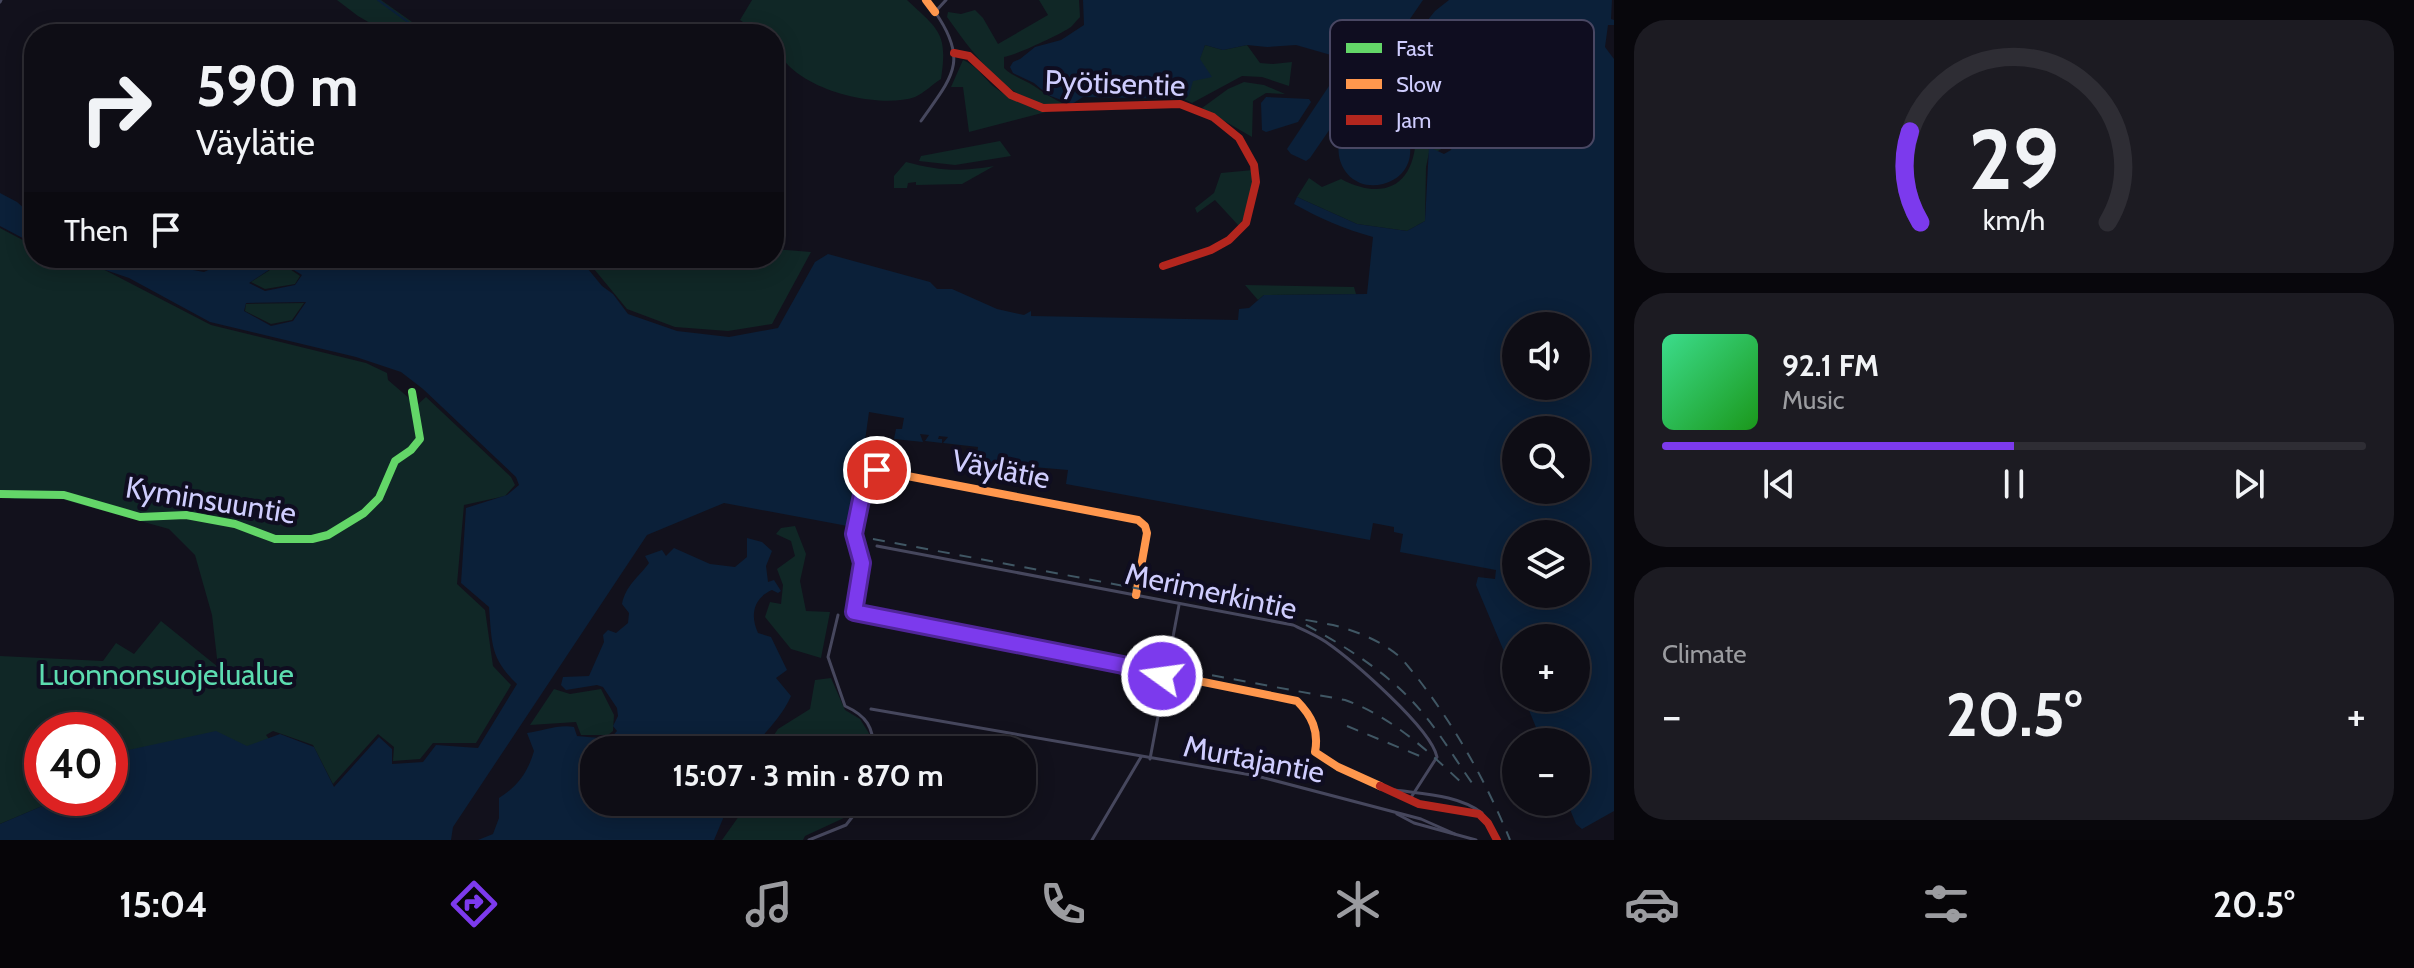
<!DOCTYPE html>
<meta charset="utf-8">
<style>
:root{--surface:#0e0d15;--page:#1c1b22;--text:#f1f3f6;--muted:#9b9ca0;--line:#2e2d34;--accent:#7c3aed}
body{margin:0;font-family:Cabin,sans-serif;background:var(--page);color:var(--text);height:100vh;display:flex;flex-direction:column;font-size:30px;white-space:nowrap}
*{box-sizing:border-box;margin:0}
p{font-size:26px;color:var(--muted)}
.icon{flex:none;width:44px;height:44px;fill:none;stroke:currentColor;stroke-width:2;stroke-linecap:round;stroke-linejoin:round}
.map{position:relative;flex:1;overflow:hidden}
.panel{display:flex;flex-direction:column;gap:20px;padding:20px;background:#08070c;width:800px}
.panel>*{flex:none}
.hud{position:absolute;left:24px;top:24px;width:760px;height:244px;border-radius:32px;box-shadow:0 4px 20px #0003,0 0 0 2px var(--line);background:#0e0d15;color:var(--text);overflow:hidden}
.tools{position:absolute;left:1502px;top:312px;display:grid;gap:16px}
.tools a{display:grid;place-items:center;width:88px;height:88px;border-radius:50%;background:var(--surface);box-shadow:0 4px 20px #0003,0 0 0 2px var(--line);font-size:40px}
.speed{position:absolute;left:24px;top:712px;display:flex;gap:16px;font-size:40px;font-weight:700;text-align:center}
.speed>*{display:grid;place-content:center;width:104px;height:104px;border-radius:50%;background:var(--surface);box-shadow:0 4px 20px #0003,0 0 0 2px var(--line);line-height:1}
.speed .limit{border:12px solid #d22;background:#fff;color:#111}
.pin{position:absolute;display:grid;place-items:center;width:68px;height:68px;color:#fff;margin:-34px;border:4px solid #fff;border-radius:50%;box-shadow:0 2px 8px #0007}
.me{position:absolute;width:88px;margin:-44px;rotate:284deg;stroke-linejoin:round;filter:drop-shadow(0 0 6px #0008)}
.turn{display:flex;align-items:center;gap:28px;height:168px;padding:0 40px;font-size:36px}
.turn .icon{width:104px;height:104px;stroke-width:2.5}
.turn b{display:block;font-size:56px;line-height:68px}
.then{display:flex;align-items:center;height:76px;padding:0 40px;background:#0003;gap:16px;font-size:30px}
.big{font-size:60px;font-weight:800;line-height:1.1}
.panel .tile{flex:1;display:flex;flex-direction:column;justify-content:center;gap:12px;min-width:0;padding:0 28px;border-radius:32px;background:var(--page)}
.panel .dial{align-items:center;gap:0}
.dial svg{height:208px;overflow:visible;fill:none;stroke:var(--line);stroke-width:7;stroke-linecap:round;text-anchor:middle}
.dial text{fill:var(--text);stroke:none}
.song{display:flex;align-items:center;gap:24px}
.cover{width:96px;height:96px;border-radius:12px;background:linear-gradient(135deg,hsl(150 70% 55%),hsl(120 70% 35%))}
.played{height:8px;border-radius:4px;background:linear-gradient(90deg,var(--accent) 50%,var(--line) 50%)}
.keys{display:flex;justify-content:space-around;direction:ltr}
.heat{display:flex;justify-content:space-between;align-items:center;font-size:44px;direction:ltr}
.trip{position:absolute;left:580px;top:736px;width:456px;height:80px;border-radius:32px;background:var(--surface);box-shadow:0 4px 20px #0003,0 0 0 2px var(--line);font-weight:800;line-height:80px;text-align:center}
.tab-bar{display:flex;height:128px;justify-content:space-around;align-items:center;background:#060508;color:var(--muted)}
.tab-bar .icon{width:56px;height:56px}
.tab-bar .active{color:var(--accent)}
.tab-bar b{font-size:36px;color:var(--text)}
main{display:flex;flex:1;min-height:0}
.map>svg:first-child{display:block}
</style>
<main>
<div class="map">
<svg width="1614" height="840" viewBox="0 0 1614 840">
<rect width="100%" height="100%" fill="#12111c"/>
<!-- green -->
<g fill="#102726">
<polygon points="337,0 381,0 429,34 389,34 358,16"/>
<path d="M752,0H907C939,30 948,33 941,79C933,84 924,93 915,97C875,111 774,85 774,34H761L740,20Z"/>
<path d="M1039,0H1079L1080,17C1079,18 1072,26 1071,27C1061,34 1014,56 1004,57V68C1013,77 1024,79 1034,86C1044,93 1053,99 1064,104C1014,113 972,52 947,17L948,12L961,14L975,10L983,18L998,44L1048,15Z"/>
<polygon points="1205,45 1223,50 1247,45 1260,63 1273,64 1292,62 1289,86 1262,77 1242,76 1192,103 1184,99"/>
<path d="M963,60C976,65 983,77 993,86C1009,99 1026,106 1046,112L969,132L963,87H951Z"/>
<path d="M1375,68L1411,102L1409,111C1417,120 1437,137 1448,139L1443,148L1436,152L1430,148L1426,167L1425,221L1407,231L1357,224L1297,197L1309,178L1322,187L1341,179C1385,202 1415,185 1416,135L1369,91L1363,90Z"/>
<polygon points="1244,82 1264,85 1285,94 1266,93 1253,101 1252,137 1202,108 1228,89"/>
<polygon points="1000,141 1011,156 955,165 919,161 921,156"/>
<path d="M906,162C940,171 959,172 994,166L962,184L916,185V182L908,183L907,188H894V176Z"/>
<path d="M1253,170C1252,190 1250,209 1239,226L1215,200L1197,213L1195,208L1214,193L1221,173Z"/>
<polygon points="0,228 34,246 34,258 64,258 99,267 211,325 366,363 387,373 388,380 417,405 426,397 511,477 515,485 505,496 464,505 457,584 485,610 493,666 511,685 476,743 433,743 420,759 393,761 394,747 378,734 333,784 313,745 273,731 266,735 269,739 266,758 110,756 110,730 42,730 42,798 52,798 47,804 0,824 0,656 103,661 116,643 134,654 161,621 218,667 212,615 195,555 169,529 61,499 14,499 0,496"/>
<polygon points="774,249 811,252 772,324 728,331 675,327 627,309 585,258 774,258"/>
<polygon points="281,263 300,276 295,284 265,289 251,282"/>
<polygon points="1245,285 1354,287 1356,294 1264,295 1258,300"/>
<polygon points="304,303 292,320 271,324 245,311 246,304"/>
<polygon points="795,526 806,554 800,581 806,611 830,612 821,658 791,649 765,617 770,602 781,604 783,585 777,569 795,556 791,541 776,534 781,528"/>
<polygon points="831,678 845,710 860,719 870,735 871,750 764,750 778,729 810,709 815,680"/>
<polygon points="554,689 570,694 601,689 614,715 613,731 608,735 581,735 576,722 530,725"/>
<polygon points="749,802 858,802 846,817 805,836 803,840 722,840"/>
</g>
<!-- water -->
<g fill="#0b2039" fill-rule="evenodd">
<path d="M1083,0H1423L1392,45L1391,51L1399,56L1435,11L1449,0H1612L1611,19L1614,20V25H1608L1605,47L1614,59V811L1582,829L1576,824L1567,802H1576V742H1542L1524,698H1576V638H1516V680L1476,585L1478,577L1495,579L1496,570L1400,552L1403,534L1394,532V527L1373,523L1370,540L1066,484L1068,470L976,462L978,447L943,443L948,437L939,436L938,439H942V443L925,441L929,435L920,434L923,442L894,439L896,429H902L904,418L869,412L853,527L724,503L647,535L453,827L451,840H0V824L47,804L52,798H110V754L216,731L247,746L280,734L314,747L334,787L379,737L392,749V764L423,762L436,745L478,748L517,684C490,658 492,643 489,607L461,583L466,508L507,495L519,485L516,477L423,389L401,372L356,357L210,322L129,278L70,258H150L165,265L204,272L234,258H579L602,286L613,294L628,314L677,331L729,337L778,328L815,262L828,254L930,282L937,289H952L997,309L1024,315L1031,311V316L1238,320L1239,309L1249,308L1264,295L1367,294L1373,237C1344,229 1319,218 1294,204L1297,197L1357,224L1407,231L1425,221L1429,147L1444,154L1451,150L1454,142L1449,133L1444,135C1435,128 1419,118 1413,111L1416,101L1387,71L1296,45L1267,47L1247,45L1223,50L1205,45L1200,59L1212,77L1193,81L1189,95L1184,99L1083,97L1072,104L1048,95L1034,83L1013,73L1010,67L1013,62L1020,59L1035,47L1061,40L1084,25ZM281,262L302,275L295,285L265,291L249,283ZM306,302L293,321L271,326L244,311L246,303ZM1516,326H1576V386H1516ZM1516,430H1576V490H1516ZM1516,534H1576V594H1516Z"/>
<polygon points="1333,85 1352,90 1354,94 1310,158 1306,161 1291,154 1287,149 1329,86"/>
<polygon points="1266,97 1309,99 1311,102 1298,122 1266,132 1262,130 1261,103"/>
<path d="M1365,113C1414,108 1428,172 1383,184C1338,195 1319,132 1365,113Z"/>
<polygon points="0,193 17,202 34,217 34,244 0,226"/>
<path d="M747,538L762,542L772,551L766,566L768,582L774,580L781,591L778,593L772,590C753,598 750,616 758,633L771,637L787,670L776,678L791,696C781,719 766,729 753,750H594V802H730L714,840H478L493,834L499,818V798C518,786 528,772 534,751L527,733C542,731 559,724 574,727L577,736L610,739L617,731L613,726L618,716L617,708L603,687L597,685L566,690L561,685L563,677L589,676L604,642L603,635L608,630L616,633L628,623L629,613L622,604C626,585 638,578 649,563L645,556L662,550L666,556L674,548L710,564L735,567L747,557Z"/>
</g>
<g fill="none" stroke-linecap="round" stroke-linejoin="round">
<!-- stream -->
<g stroke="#0b2039" stroke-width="2">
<polyline points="378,0 408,22"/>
<polyline points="400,34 405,27"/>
</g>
<!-- street -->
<g stroke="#46475d" stroke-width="3">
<polyline points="0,2 1,0"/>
<path d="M921,121C951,78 970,62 935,12L946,0"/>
<path d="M877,546L1293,625C1304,630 1316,635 1326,642C1352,660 1431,728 1437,757L1410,799"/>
<path d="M838,615L828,657L845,706C867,716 873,727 874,750"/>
<polyline points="871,709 1257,776 1421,819 1455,834"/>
<polyline points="1150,759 1179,605"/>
<path d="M1395,790C1423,794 1459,795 1482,813"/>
<polyline points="1397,814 1414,823 1476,840"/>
<polyline points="809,840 846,825 864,802"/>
<polyline points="1092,840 1141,757"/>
</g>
<!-- fast -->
<polyline stroke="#63d668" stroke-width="8" points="0,494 64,495 140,517 186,515 235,524 275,539 312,539 328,535 364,513 379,498 395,461 411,450 420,439 412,392"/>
<!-- slow -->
<g stroke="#ff974d" stroke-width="8">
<polyline points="926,0 935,12"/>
<polyline points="881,471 1138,520 1145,526 1147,533 1136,595"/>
<path d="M1060,653L1297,701C1312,716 1319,731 1315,752L1338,767L1380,786"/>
</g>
<!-- jam -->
<g stroke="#b3261e" stroke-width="8">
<polyline points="954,53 969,56 1011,95 1043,108 1180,104 1213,117 1239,138 1254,165 1256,182 1246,223 1229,240 1211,250 1163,266"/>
<polyline points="881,471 869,473 865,480 854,534 862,563 854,612 1060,653"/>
<polyline points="1380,786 1419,804 1479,814 1488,823 1497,840"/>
</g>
<!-- rail -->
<g stroke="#405764" stroke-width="2" stroke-dasharray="12 10" stroke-linecap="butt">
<path d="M873,539L1333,625C1357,631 1384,642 1402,659C1447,712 1484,776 1510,840"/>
<path d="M866,611L1345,700C1393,717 1430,753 1466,787"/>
<path d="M1306,625C1347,647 1391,675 1421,711C1440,733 1455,759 1472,783"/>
<polyline points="1347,726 1427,759"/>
</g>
</g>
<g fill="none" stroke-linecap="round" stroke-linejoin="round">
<defs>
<polyline id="route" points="877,470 869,473 865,480 854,534 862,563 854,612 1123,665 1129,669 1162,676"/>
</defs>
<!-- route casing -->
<use href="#route" stroke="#51269a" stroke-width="20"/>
<!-- route -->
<use href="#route" stroke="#7c3aed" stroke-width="14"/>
</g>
<g text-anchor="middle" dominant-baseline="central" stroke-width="8" stroke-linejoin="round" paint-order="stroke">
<!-- street labels -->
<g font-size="30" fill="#cfcdfe" stroke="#0f0d20">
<text transform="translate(1115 83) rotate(2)">Pyötisentie</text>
<text transform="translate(1001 469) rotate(11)">Väylätie</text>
<text transform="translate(211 500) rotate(9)">Kyminsuuntie</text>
<text transform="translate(1211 591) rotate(12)">Merimerkintie</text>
<text transform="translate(1254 759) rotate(11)">Murtajantie</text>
</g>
<!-- park labels -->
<g font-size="30" fill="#5cdcb0" stroke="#0f0d20">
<text x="166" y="674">Luonnonsuojelualue</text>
</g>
</g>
<!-- legend -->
<rect x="1330" y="20" width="264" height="128" rx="12" fill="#0f0d20" stroke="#494763" stroke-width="2"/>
<rect x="1346" y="43" width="36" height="10" fill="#63d668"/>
<rect x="1346" y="79" width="36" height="10" fill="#ff974d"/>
<rect x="1346" y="115" width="36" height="10" fill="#b3261e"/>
<g font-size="22" fill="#cfcdfe">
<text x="1396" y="56">Fast</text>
<text x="1396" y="92">Slow</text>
<text x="1396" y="128">Jam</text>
</g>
</svg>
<div class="tools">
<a><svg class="icon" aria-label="sound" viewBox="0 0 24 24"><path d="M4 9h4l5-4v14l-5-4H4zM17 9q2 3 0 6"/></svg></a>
<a><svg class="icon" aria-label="search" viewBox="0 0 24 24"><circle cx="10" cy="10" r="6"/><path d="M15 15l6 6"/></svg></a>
<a><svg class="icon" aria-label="layers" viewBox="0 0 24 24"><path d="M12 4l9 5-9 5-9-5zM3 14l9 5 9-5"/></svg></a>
<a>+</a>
<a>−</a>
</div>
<div class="speed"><div class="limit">40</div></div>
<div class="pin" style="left:877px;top:470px;background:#d93025"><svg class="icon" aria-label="arrive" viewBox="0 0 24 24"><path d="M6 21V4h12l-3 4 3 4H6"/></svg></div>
<svg class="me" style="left:1162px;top:676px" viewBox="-20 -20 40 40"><circle r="17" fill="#7c3aed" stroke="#fff" stroke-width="3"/><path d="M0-11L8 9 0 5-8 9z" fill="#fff"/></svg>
<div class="trip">15:07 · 3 min · 870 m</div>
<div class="hud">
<div class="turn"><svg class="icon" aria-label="right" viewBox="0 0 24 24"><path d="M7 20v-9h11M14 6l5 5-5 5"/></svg><div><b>590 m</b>Väylätie</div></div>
<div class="then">Then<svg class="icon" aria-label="arrive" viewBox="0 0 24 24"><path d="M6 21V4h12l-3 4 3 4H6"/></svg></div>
</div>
</div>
<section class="panel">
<div class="tile dial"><svg viewBox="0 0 100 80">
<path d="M14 69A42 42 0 1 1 86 69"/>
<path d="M14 69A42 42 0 0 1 10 34" stroke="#7c3aed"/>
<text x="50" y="56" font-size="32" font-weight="700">29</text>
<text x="50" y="72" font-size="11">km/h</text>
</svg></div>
<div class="tile">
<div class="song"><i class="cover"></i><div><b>92.1 FM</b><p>Music</p></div></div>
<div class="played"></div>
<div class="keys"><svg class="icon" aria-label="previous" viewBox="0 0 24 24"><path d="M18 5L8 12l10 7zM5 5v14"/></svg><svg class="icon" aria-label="pause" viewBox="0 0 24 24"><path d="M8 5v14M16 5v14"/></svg><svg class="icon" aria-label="next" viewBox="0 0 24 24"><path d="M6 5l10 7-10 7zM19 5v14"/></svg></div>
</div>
<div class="tile"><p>Climate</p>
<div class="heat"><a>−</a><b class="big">20.5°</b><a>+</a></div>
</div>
</section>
</main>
<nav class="tab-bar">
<b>15:04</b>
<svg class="icon active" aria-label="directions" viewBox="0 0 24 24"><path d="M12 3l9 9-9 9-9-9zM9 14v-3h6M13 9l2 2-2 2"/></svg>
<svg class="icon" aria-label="music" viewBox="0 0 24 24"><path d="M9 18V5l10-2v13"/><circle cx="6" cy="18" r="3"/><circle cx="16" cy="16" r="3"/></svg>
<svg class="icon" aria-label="phone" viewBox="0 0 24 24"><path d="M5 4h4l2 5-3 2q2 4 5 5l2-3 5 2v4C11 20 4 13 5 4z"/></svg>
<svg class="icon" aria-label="climate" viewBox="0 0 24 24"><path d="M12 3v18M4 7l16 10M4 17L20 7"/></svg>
<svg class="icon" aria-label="car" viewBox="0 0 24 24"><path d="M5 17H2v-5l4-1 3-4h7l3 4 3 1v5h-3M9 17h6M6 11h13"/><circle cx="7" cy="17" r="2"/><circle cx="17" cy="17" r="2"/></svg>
<svg class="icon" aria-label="filters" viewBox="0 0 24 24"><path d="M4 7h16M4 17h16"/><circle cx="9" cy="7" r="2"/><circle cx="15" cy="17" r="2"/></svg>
<b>20.5°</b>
</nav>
